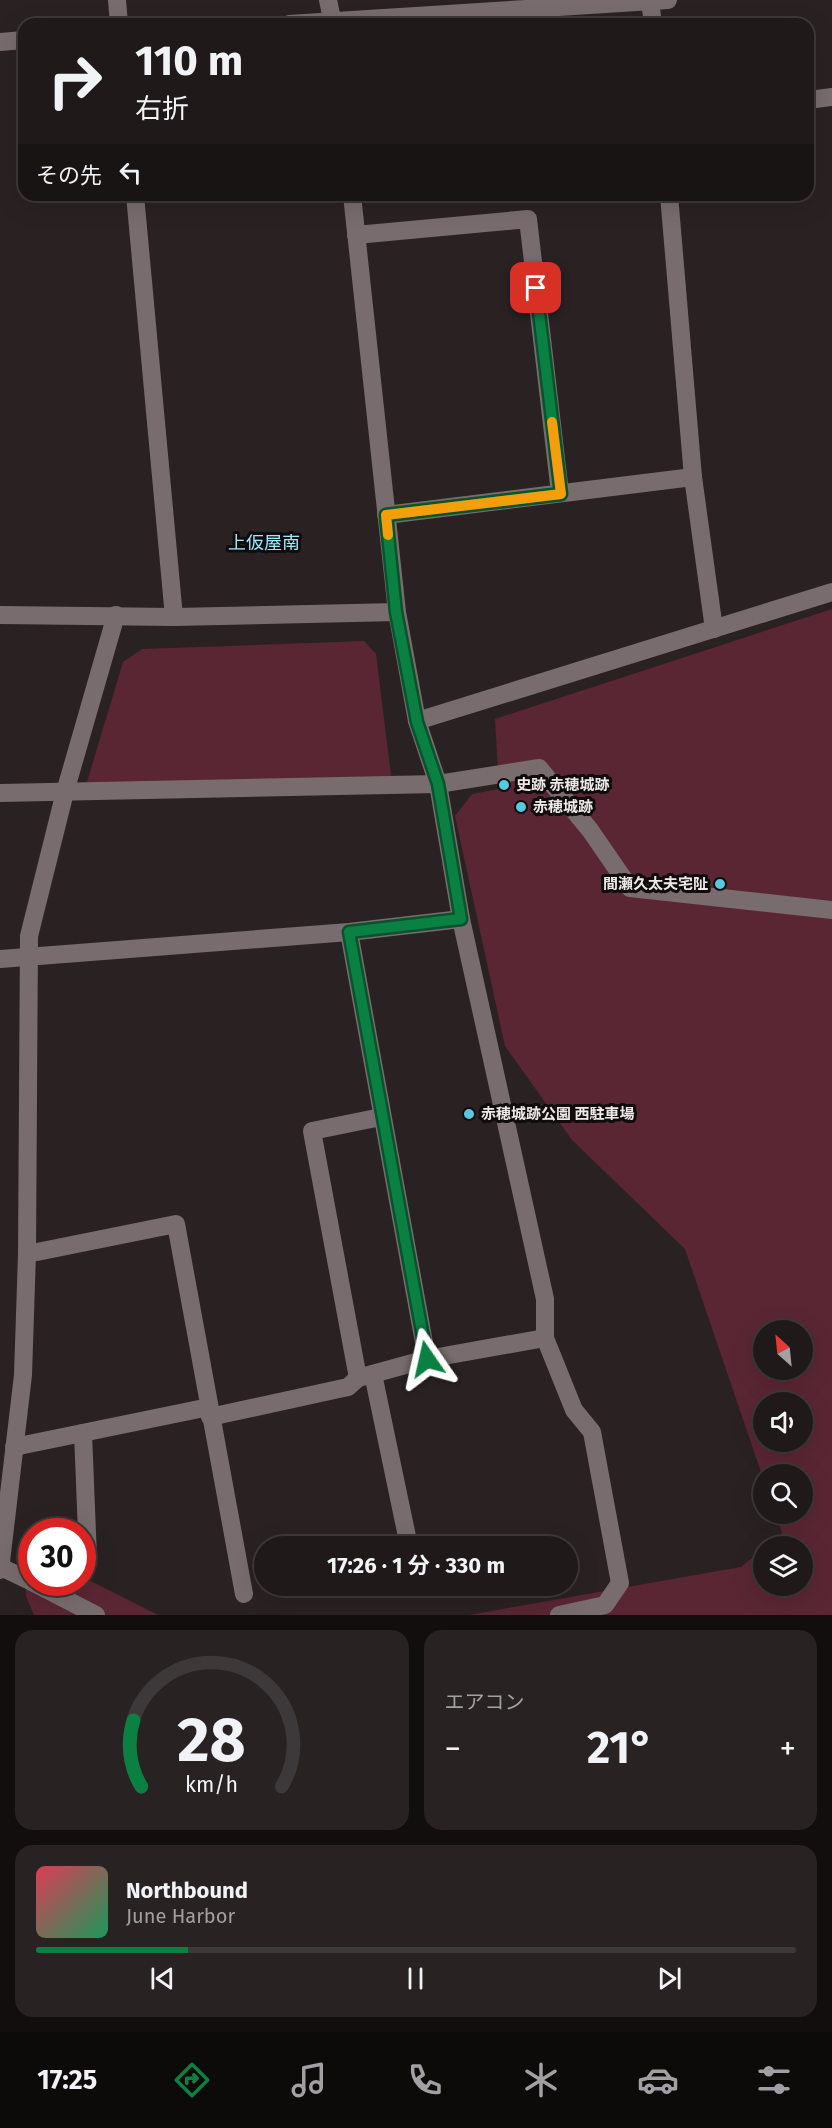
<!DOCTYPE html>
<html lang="ja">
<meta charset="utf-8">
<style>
:root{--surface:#20191a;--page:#282223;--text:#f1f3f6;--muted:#a2a0a2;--line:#3d3839;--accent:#0b8043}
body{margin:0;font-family:"Fira Sans","Noto Sans JP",sans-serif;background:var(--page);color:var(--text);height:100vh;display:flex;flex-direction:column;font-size:22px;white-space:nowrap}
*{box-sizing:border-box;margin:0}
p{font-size:20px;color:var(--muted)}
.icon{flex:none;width:33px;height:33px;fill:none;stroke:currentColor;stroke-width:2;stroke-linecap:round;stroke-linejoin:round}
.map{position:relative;height:1615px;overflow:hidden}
.drawer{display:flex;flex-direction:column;gap:15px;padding:15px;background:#120e0e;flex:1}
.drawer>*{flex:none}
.hud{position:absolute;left:18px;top:18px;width:796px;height:183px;border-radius:18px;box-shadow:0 6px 24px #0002,0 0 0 2px var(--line);background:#20191a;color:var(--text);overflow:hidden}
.needle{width:39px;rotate:333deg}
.controls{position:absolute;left:753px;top:1320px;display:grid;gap:12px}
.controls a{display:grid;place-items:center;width:60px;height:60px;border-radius:50%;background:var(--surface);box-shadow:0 6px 24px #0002,0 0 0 2px var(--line);font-size:30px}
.speed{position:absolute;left:18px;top:1518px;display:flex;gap:12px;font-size:30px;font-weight:700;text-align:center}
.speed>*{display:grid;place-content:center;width:78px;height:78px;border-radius:50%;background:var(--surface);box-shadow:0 6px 24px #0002,0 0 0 2px var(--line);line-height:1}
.speed .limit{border:9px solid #d22;background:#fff;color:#111}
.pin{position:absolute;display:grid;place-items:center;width:51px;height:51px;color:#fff;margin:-26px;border-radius:12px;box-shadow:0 3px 9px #0006}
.me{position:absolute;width:66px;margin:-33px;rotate:349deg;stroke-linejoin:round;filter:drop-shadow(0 0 4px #0008)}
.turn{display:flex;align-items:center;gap:21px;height:126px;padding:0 18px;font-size:27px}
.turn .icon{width:78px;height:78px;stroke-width:2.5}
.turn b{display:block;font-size:42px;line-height:51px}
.then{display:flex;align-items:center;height:57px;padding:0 18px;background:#0003;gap:12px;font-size:22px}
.big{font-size:45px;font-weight:700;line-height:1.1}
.drawer .widget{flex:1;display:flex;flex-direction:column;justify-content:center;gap:9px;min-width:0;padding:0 21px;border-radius:18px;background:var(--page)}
.drawer .dial{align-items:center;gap:0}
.dial svg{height:156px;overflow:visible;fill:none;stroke:var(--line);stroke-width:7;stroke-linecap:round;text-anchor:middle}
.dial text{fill:var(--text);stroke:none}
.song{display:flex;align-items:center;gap:18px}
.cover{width:72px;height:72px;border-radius:9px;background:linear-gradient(135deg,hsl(350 70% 55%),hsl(150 70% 35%))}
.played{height:6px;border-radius:3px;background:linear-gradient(90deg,var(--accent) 20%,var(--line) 20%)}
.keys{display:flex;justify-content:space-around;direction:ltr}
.heat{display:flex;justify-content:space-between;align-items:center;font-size:33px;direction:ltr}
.drawer .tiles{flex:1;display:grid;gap:15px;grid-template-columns:1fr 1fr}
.widget:last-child{grid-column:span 2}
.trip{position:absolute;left:254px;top:1536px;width:324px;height:60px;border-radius:30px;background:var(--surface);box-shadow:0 6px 24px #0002,0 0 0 2px var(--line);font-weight:700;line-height:60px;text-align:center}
.dock{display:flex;height:96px;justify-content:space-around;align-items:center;background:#0d0a0a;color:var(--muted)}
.dock .icon{width:42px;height:42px}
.dock .selected{color:var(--accent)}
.dock b{font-size:27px;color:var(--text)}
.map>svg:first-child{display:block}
</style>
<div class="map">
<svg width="832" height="1615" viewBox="0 0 832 1615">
<rect width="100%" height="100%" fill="#2a2123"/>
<!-- green -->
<g fill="#5a2633" fill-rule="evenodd">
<path d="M832,609V1615H469L741,1567L763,1549L764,1586H802V1546H766L782,1533L776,1514H802V1474H764L763,1478L685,1249L572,1140L505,1046L455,816L472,794L499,789L495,719ZM764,1330H802V1370H764ZM764,1402H802V1442H764Z"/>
<polygon points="364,641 376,654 391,775 385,785 87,782 123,662 142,649"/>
<polygon points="23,1548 31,1552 32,1582 82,1582 83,1577 158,1615 34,1615 26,1596"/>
</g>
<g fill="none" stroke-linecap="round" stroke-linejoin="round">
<!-- minor -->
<g stroke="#786c6e" stroke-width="18">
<polyline points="117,0 119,24"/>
<polyline points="328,0 333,24"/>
<polyline points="650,1 653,24"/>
<polyline points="289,24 668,0"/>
<polyline points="0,42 24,40"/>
<polyline points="808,100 832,97"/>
<polyline points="135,195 174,617"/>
<polyline points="352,195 397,612 417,721 438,784 461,919 545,1299 545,1338 574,1410 592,1432 620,1583 605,1605 559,1615"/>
<polyline points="669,195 693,477 714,629"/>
<polyline points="356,235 528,219 560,493"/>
<polyline points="386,515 693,477"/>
<polyline points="0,615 174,617 397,612"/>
<polyline points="417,721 832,592"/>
<polyline points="0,793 438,784 539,768 590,830 630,888 832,910"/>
<polyline points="0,959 349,932 461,919"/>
<polyline points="27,1254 176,1224 244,1594"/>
<polyline points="427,1359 545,1338"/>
<polyline points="373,1374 409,1546"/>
<polyline points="358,1378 312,1131 381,1117"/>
<polyline points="210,1417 348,1387 358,1378 427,1359 349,932"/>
<polyline points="83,1433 88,1558"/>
<polyline points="14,1447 209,1407"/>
<polyline points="1,1567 32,1582"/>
<polyline points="0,1570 23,1375 27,1254 29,936 65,792 116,615"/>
<polyline points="32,1582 96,1615"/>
</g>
</g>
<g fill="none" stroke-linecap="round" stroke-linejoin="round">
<defs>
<polyline id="route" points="427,1359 349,932 461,919 438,784 417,722 396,612 386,515 561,494 536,288"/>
</defs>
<!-- route casing -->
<use href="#route" stroke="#07532c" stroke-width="15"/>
<!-- route -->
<use href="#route" stroke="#0b8043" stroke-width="10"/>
<!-- slow -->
<polyline stroke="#f59e0b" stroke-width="10" points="388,535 386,515 561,494 552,422"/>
</g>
<!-- markers -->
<g fill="#55cadf" stroke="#100c0d" stroke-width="2">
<circle cx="504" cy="785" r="6"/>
<circle cx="521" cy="807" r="6"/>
<circle cx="720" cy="884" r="6"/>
<circle cx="469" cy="1114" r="6"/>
</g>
<g text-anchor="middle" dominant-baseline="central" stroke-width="6" stroke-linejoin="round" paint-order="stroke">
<!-- poi labels -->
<g font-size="15" font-weight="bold" fill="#eee8e9" stroke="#100c0d" text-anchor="start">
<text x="516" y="785">史跡 赤穂城跡</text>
<text x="533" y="807">赤穂城跡</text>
<text x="708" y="884" text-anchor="end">間瀬久太夫宅阯</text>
<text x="481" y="1114">赤穂城跡公園 西駐車場</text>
</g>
<!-- quarter labels -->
<g font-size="18" fill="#9be9f9" stroke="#100c0d">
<text x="264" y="543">上仮屋南</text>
</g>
</g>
</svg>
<div class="controls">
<a><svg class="needle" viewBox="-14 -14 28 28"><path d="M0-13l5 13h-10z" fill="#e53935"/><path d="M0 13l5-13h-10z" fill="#a2a0a2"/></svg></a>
<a><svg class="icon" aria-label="sound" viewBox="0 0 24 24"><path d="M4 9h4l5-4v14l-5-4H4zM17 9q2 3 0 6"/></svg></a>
<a><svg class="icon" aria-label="search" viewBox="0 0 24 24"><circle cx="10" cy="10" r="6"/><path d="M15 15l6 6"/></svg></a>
<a><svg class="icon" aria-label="layers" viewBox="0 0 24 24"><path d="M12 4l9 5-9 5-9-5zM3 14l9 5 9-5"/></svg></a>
</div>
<div class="speed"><div class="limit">30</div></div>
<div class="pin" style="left:536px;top:288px;background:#d93025"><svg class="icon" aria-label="arrive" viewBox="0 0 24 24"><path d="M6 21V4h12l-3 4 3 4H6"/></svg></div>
<svg class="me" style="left:427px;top:1359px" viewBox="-20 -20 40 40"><path d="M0-17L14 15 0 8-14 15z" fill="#0b8043" stroke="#fff" stroke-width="4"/></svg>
<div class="trip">17:26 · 1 分 · 330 m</div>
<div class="hud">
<div class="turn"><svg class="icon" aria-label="right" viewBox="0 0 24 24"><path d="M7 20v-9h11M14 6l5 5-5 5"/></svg><div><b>110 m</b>右折</div></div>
<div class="then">その先<svg class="icon" aria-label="left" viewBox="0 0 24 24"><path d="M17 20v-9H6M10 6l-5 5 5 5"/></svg></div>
</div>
</div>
<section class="drawer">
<div class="tiles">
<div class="widget dial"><svg viewBox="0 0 100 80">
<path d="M14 69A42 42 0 1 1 86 69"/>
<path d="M14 69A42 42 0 0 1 10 35" stroke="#0b8043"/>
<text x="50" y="56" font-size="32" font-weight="700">28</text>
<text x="50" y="72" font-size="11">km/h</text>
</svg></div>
<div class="widget"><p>エアコン</p>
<div class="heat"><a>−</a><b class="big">21°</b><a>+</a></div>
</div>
<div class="widget">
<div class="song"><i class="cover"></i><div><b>Northbound</b><p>June Harbor</p></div></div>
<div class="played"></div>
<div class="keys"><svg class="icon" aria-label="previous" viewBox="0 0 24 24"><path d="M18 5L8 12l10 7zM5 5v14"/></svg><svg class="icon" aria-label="pause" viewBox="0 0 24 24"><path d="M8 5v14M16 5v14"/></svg><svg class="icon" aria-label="next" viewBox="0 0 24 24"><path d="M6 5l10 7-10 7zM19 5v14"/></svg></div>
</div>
</div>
</section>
<nav class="dock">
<b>17:25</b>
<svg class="icon selected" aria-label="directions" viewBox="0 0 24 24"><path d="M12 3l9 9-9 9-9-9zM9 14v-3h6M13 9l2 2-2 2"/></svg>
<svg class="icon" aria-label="music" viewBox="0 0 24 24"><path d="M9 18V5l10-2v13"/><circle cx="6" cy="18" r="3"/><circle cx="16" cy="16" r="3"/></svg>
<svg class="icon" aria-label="phone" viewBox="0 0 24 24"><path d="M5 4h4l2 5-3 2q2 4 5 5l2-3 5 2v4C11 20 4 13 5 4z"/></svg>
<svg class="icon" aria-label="climate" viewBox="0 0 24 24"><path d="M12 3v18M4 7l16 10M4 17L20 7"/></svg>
<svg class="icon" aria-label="car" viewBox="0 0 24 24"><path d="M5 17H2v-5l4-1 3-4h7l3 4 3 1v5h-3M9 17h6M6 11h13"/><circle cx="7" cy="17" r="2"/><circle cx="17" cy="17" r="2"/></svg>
<svg class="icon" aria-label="filters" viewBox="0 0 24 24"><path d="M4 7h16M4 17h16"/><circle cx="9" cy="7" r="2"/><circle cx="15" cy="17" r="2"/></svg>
</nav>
